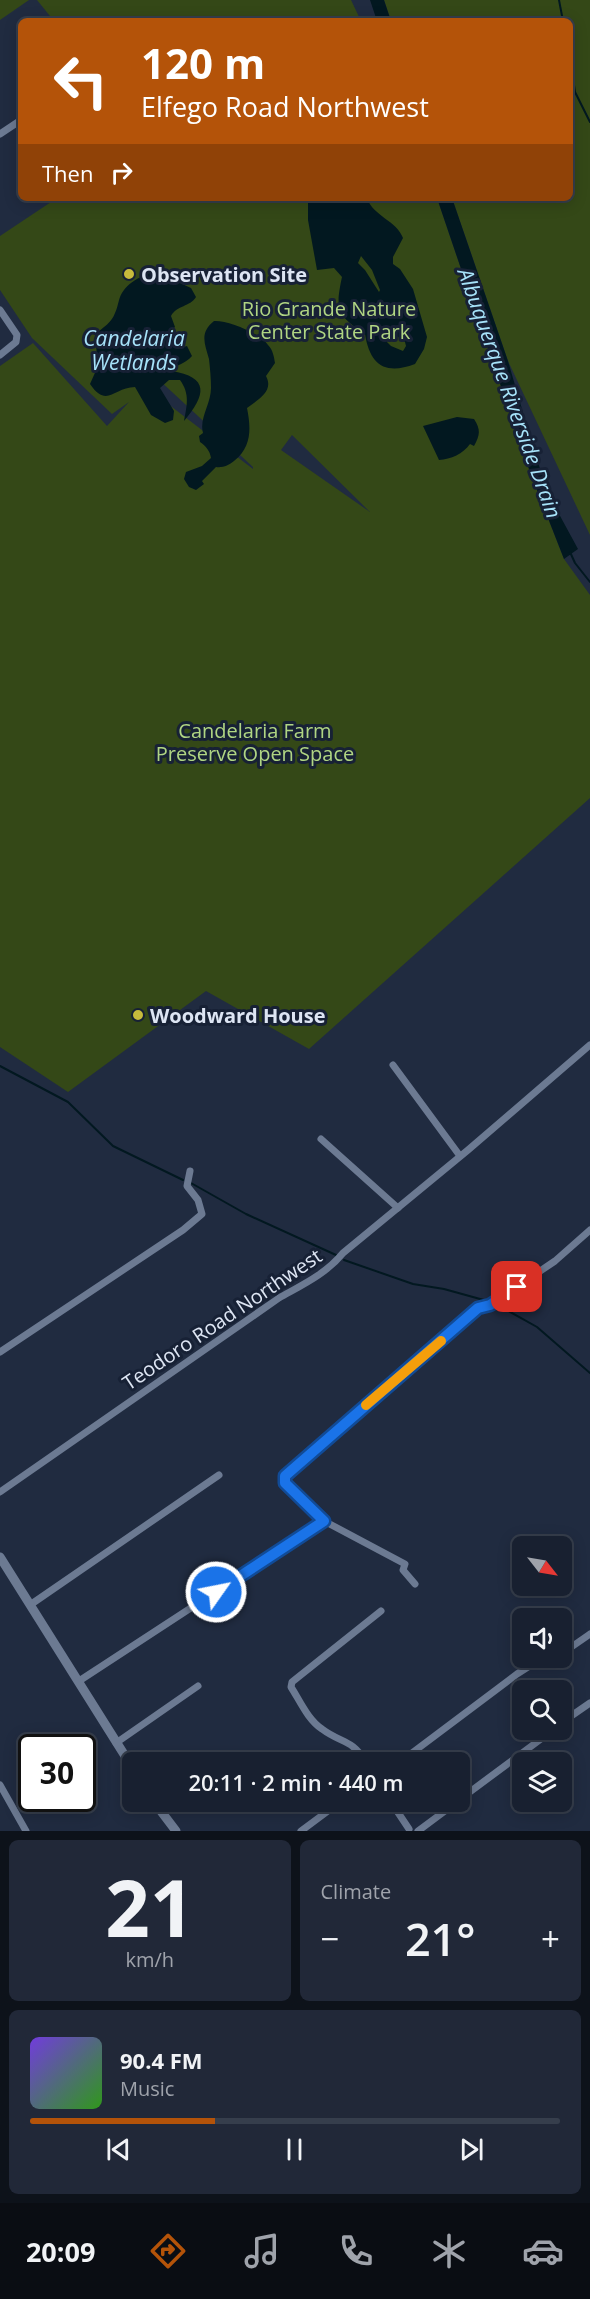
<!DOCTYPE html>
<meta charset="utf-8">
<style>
:root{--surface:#182030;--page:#212838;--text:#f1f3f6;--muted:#9fa3ab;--line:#363e4c;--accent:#b45309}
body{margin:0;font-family:"Open Sans",sans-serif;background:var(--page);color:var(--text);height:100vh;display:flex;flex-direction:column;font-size:22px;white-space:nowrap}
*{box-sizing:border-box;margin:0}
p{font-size:20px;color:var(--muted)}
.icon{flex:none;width:33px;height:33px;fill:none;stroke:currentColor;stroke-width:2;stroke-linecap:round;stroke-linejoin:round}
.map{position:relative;height:1831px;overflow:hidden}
.drawer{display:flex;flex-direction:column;gap:9px;padding:9px;background:#0d121a;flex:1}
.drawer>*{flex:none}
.guide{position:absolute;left:18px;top:18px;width:555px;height:183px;border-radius:9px;box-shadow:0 3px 15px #0003,0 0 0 2px var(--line);background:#b45309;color:#fff;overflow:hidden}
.needle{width:39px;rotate:121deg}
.controls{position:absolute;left:512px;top:1536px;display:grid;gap:12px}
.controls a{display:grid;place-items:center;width:60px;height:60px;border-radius:9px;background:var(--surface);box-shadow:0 3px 15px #0003,0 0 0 2px var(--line);font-size:30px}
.speed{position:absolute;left:18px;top:1734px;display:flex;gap:12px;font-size:30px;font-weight:700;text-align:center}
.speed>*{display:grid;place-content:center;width:78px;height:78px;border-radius:50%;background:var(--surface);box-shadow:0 3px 15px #0003,0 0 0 2px var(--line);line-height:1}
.speed .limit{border:3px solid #111;border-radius:9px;background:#fff;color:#111}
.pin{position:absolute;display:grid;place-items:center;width:51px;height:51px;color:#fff;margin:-26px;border-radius:12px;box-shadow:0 3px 9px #0006}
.me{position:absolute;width:66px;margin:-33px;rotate:57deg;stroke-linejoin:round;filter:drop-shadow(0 0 4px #0008)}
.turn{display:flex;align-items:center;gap:21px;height:126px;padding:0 24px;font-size:27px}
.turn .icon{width:78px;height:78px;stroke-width:2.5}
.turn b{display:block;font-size:42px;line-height:51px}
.then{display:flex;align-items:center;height:57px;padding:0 24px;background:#0003;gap:12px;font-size:22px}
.big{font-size:45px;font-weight:600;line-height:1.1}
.drawer .widget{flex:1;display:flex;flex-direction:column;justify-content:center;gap:9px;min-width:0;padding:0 21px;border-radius:9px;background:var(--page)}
.drawer .dial{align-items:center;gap:0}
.dial b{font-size:78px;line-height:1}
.song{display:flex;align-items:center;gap:18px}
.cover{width:72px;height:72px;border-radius:9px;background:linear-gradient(135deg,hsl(260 70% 55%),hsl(110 70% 35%))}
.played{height:6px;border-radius:3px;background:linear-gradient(90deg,var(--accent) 35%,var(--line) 35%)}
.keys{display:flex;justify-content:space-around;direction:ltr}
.heat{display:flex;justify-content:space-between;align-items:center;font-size:33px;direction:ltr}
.drawer .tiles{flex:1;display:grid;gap:9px;grid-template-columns:1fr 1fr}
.widget:last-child{grid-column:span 2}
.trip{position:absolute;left:122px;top:1752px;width:348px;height:60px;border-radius:9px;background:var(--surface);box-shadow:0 3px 15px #0003,0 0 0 2px var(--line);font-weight:600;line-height:60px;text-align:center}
.tab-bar{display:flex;height:96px;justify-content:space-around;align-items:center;background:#0a0d13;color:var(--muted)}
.tab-bar .icon{width:42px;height:42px}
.tab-bar .current{color:var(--accent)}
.tab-bar b{font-size:27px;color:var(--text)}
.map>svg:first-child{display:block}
</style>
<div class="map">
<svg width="590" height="1831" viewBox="0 0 590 1831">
<rect width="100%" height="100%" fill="#202b40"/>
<!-- green -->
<g fill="#344817" fill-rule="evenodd">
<polygon points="0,0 29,0 0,20"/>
<polygon points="37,0 351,0 361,21 54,21"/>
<polygon points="384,0 590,0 590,535 508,361 452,198 570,198 570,21 391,21"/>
<path d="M57,198H437L530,472L564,559L590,595V798L309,1049L206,991L68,1092L0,1047V366L33,343L107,426L129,402L112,414L32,338L0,290V236ZM158,379L253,467V469L147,388ZM292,435L369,511L370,512L281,450Z"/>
</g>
<!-- water -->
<g fill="#021820" fill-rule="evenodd">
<polygon points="370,0 384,0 391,21 377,21"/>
<path d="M308,198H367C373,216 397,221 403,238L393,257V264L400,269L413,289L427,337L424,349L415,364C386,375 370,366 365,334C337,315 335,310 342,277L334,268L317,270L308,220ZM361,256L372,270L380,290L379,292L365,270L358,263ZM389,334L397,336L405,342L406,346L403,351L391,346L387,342Z"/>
<polygon points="437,198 452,198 508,361 537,461 559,514 578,549 564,559 530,472"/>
<path d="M166,269L180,283L191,288L196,297C190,307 177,305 171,316L175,327L167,334L170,342L177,349L187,346L192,356C185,364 177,364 171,371C210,377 206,395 184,421C187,405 190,394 180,380H169L160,388L174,411L173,420L165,423L151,415L135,387C114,387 107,409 90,384L98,366L95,334C103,328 112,322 115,313C119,305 118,297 124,290C132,279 153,270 166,269Z"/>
<path d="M214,321C227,320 260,333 268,345C273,350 274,357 275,363L266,376C274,391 259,399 247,408C251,428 252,447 234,461C229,465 223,468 216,467L202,481L204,484L196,490L189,487L184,479L186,472L202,466L211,458C210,451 206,446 200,442L199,436L203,433C199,418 211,404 211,388C211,379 210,368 209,359C205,344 199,333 214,321Z"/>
<path d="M457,417L474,419C481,430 480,435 474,446L470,444C463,454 451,459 439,460L423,426Z"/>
</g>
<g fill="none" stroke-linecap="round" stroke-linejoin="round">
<!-- stream -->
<g stroke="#021820" stroke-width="2">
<polyline points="559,0 563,21"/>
<polyline points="570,58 575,92 590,122"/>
<polyline points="570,552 575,563 590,582"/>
<polyline points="0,1066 68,1102 113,1146 183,1180"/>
<polyline points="191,1183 246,1214 336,1255"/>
<polyline points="344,1260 413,1284 444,1289 491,1302"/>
<polyline points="496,1304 537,1327 590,1373"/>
</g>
<!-- street -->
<g stroke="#6c7a92" stroke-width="7">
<polyline points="0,134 21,120"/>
<polyline points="0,310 17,335 16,342 0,355"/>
<polyline points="393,1065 460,1156"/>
<polyline points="321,1139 398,1208"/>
<polyline points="0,1352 183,1230 202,1214 198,1200 187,1186 190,1171"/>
<path d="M0,1492L279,1298C302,1285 326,1274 343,1253L468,1150L590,1045"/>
<polyline points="324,1521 405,1564 403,1570 415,1584"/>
<polyline points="30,1605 219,1475"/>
<polyline points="561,1651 567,1650 590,1634"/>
<polyline points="79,1681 324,1521 285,1483 285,1476 479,1308 490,1305 555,1261 590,1230"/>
<polyline points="561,1723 590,1703"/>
<polyline points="116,1743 198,1686"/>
<path d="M366,1762C351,1738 342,1744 322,1729C308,1720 300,1701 291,1687L292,1682L381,1611"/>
<polyline points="400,1762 517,1674 542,1658"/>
<polyline points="0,1785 26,1831"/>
<polyline points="459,1800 553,1730"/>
<polyline points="391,1802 409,1829"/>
<polyline points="301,1831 340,1802"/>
<polyline points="418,1831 457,1802"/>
</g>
<!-- secondary -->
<g stroke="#6c7a92" stroke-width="9">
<polyline points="0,1557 132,1767"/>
<polyline points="154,1802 176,1831"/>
</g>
</g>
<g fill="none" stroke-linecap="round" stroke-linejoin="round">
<defs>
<polyline id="route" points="216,1592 324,1521 285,1483 285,1476 478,1308 490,1305 517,1287"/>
</defs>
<!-- route casing -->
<use href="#route" stroke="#114b97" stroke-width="15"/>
<!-- route -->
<use href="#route" stroke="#1a73e8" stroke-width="10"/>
<!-- slow -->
<polyline stroke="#f59e0b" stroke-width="10" points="366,1405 441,1341"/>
</g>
<!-- markers -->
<g fill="#c7bb3c" stroke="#172135" stroke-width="2">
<circle cx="129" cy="274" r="6"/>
<circle cx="138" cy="1015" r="6"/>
</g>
<g text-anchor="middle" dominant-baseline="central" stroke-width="6" stroke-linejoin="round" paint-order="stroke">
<!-- poi labels -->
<g font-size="20" font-weight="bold" fill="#dde5f3" stroke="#172135" text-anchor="start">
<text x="141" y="274">Observation Site</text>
<text x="150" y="1015">Woodward House</text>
</g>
<!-- park labels -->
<g font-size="20" fill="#b0d583" stroke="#172135">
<text x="329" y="308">Rio Grande Nature<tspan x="329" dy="23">Center State Park</tspan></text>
<text x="255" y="730">Candelaria Farm<tspan x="255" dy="23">Preserve Open Space</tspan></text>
</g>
<!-- street labels -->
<g font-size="20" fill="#dde5f3" stroke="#172135">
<text transform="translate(222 1319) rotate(-34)">Teodoro Road Northwest</text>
</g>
<!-- water labels -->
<g font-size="21" font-style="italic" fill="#a7e3fa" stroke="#172135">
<text x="134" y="338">Candelaria<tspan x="134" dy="24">Wetlands</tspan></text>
<text transform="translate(510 393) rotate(70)">Albuquerque Riverside Drain</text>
</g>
</g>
</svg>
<div class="controls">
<a><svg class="needle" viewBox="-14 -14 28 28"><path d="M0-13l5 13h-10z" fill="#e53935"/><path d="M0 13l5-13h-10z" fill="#9fa3ab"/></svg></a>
<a><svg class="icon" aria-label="sound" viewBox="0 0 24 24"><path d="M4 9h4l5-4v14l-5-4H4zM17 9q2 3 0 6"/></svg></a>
<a><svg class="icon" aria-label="search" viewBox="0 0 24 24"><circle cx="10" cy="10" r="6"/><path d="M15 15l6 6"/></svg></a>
<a><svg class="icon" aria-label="layers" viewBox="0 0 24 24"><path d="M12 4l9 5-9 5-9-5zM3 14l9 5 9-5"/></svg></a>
</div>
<div class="speed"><div class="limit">30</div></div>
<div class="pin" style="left:517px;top:1287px;background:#d93025"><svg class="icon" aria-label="arrive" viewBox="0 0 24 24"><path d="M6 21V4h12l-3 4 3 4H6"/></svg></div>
<svg class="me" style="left:216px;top:1592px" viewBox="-20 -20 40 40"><circle r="17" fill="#1a73e8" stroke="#fff" stroke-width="3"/><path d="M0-11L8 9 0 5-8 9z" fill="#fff"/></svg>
<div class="trip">20:11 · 2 min · 440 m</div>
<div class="guide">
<div class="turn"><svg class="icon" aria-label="left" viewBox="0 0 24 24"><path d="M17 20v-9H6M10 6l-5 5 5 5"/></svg><div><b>120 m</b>Elfego Road Northwest</div></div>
<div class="then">Then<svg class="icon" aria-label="right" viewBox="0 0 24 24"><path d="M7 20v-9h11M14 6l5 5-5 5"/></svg></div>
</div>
</div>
<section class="drawer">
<div class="tiles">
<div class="widget dial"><b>21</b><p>km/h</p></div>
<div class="widget"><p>Climate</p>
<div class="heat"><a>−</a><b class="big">21°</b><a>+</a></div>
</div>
<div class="widget">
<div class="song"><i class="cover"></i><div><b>90.4 FM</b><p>Music</p></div></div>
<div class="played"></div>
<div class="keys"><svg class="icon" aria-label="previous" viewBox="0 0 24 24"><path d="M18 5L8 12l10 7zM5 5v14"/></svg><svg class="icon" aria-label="pause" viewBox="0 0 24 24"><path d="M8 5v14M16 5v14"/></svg><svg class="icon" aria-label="next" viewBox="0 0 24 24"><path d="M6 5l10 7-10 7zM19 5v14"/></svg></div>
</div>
</div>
</section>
<nav class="tab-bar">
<b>20:09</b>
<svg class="icon current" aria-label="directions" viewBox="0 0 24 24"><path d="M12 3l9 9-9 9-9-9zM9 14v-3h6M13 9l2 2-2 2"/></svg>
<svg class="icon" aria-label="music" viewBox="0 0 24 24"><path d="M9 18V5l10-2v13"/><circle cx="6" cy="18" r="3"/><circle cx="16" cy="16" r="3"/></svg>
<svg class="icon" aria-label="phone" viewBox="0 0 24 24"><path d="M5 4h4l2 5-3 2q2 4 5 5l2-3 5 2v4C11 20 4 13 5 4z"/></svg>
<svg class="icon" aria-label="climate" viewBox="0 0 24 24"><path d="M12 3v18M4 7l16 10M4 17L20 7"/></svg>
<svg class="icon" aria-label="car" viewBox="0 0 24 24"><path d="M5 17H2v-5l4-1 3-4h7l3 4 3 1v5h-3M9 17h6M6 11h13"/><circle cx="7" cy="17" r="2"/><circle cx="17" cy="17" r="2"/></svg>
</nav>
